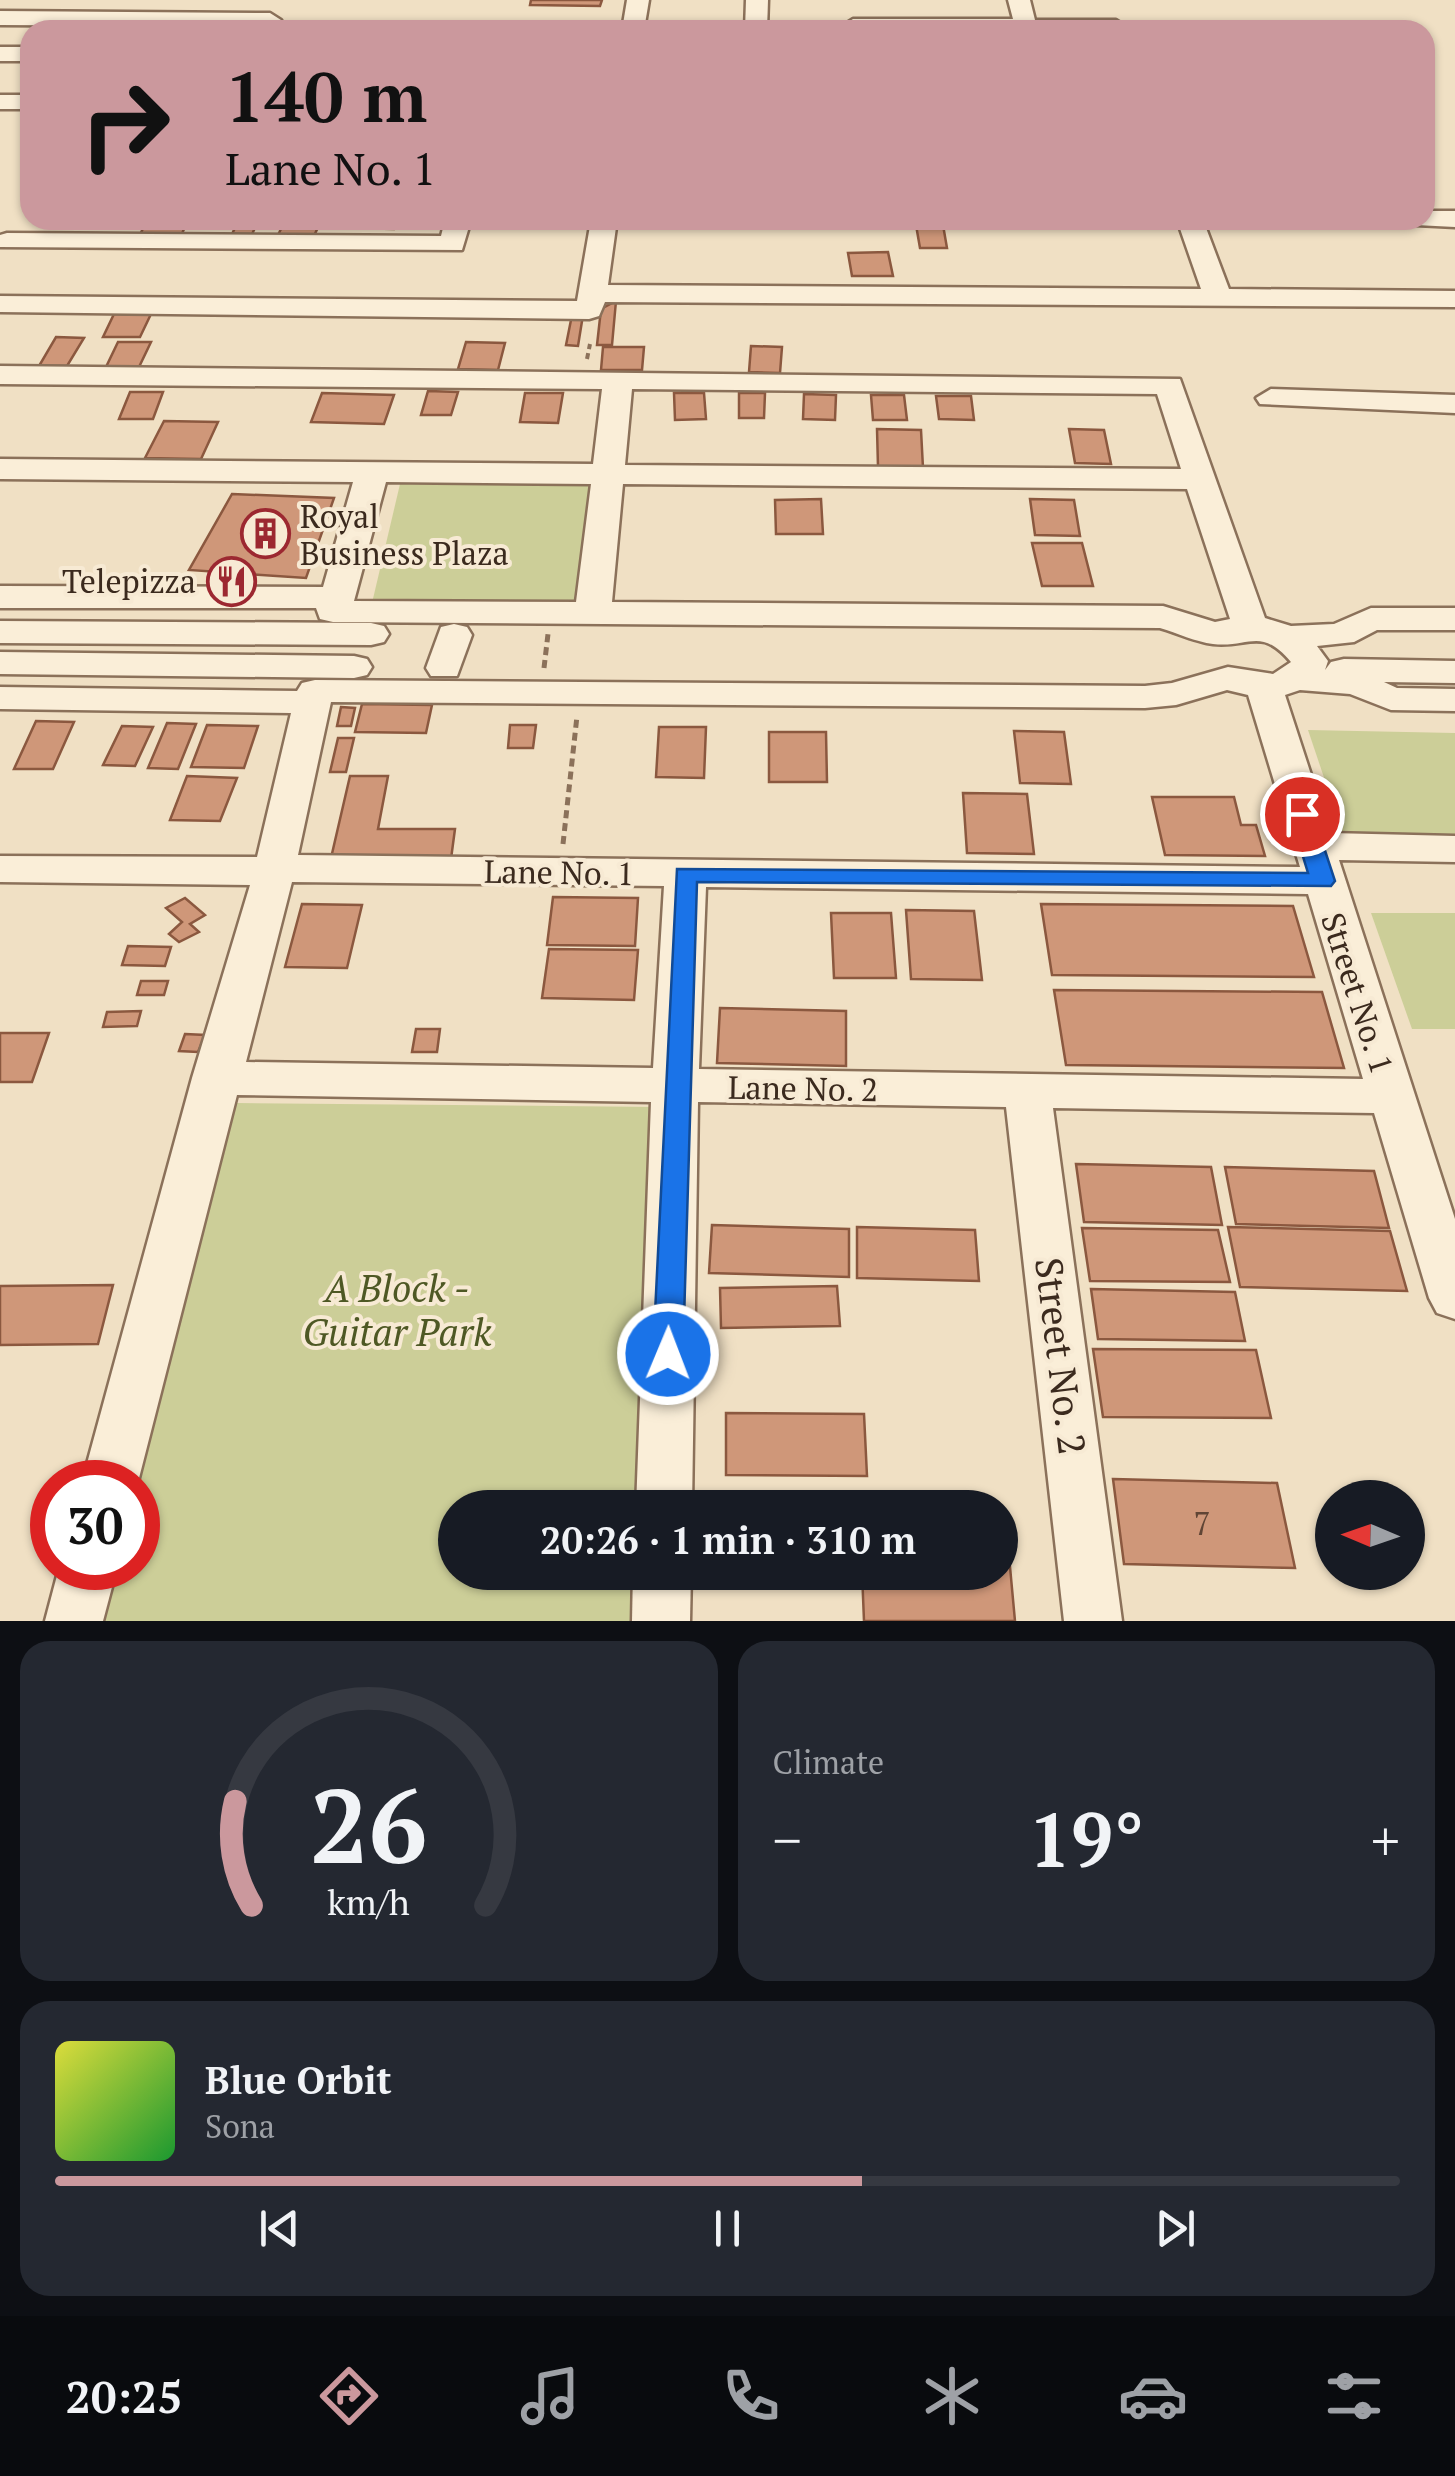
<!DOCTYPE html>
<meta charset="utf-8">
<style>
:root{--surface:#171b24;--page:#242831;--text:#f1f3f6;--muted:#9ea1a6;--line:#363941;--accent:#cb989d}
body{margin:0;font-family:"PT Serif",serif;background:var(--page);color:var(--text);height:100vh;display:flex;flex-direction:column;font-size:38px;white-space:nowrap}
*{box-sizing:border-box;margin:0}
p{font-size:32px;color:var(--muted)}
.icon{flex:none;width:55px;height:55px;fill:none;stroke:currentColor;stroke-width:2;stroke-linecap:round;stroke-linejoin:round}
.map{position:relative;height:1621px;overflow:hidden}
.sheet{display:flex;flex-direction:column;gap:20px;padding:20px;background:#0d0f14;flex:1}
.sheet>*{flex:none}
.hud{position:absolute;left:20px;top:20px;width:1415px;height:210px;border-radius:30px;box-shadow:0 2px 8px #0004;background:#cb989d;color:#111;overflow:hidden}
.needle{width:65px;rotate:272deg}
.tools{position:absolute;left:1315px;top:1480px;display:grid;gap:20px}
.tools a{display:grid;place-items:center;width:110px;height:110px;border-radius:50%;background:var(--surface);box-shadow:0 2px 8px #0004;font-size:50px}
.speed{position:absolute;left:30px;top:1460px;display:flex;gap:20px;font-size:50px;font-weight:700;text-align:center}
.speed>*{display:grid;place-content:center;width:130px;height:130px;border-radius:50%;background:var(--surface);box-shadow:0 2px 8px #0004;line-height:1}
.speed .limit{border:15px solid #d22;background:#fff;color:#111}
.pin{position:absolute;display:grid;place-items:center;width:85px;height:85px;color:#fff;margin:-42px;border:5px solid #fff;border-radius:50%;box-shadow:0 2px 10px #0007}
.me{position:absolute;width:110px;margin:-55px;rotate:1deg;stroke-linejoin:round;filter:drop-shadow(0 0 8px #0008)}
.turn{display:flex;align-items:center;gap:35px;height:210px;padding:0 40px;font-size:45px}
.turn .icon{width:130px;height:130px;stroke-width:2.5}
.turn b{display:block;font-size:70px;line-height:85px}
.big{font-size:75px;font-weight:700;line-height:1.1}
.sheet .widget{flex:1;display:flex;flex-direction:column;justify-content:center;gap:15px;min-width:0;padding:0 35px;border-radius:30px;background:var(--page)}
.sheet .dial{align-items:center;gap:0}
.dial svg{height:260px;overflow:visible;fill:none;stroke:var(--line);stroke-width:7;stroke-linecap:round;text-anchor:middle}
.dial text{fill:var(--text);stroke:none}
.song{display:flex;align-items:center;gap:30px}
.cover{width:120px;height:120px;border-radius:15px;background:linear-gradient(135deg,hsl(60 70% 55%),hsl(130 70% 35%))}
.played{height:10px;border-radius:5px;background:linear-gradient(90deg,var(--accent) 60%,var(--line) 60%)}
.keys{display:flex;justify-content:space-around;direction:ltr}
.heat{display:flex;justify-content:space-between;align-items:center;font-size:55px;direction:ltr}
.sheet .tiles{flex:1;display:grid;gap:20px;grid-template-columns:1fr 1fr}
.widget:last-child{grid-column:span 2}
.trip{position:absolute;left:438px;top:1490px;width:580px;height:100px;border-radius:50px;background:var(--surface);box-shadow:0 2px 8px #0004;font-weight:700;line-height:100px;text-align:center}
.tabs{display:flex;height:160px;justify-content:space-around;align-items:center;background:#090b0e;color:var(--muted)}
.tabs .icon{width:70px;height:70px}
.tabs .active{color:var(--accent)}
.tabs b{font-size:45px;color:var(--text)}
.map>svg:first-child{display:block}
</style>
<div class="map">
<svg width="1455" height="1621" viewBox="0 0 1455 1621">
<rect width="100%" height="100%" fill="#f0e0c4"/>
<!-- green -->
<g fill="#ccce98">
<polygon points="400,484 591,484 575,604 372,603"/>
<polygon points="1308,730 1455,733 1455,838 1344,837"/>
<polygon points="1371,913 1455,913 1455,1029 1412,1029"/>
<polygon points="236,1103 658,1107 638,1507 455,1508 455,1572 635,1573 632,1621 102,1621 116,1568 138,1568 138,1483"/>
</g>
<!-- building -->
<g fill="#cf9779" stroke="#8b583f" stroke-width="2.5">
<polygon points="531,0 602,0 600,6 530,5"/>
<polygon points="355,220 398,220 394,229 351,228"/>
<polygon points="146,222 187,222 181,236 139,237"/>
<polygon points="238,222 258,222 251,236 231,236"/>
<polygon points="284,223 320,223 313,238 277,237"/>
<polygon points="916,225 943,225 947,248 920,248"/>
<polygon points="888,252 893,276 852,276 848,253"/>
<polygon points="616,301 612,345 597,345 601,309"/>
<polygon points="114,314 151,314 140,337 103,337"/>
<polygon points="572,315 583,315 578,346 566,345"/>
<polygon points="56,337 84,338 67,366 39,366"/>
<polygon points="118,342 151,342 139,367 106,367"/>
<polygon points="466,342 505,343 498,370 458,369"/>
<polygon points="751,346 782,347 780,373 749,372"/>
<polygon points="603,347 644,347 642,370 601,370"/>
<polygon points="428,391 458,392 451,415 421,415"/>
<polygon points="130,392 163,392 153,419 119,419"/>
<polygon points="322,393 394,395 384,424 311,422"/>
<polygon points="525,393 563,393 558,423 520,422"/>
<polygon points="674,393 704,393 706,419 675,420"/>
<polygon points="739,393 765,393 764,418 739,418"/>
<polygon points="804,394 836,395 835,420 803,419"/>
<polygon points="871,395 904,395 907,420 873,420"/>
<polygon points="936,396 971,396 974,420 939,419"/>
<polygon points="164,421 218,422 201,459 145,458"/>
<polygon points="877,429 921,430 923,468 878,467"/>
<polygon points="1069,429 1104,430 1111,464 1075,463"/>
<polygon points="232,494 334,498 306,578 189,570"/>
<polygon points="821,499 823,534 776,534 775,500"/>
<polygon points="1030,499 1074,500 1080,536 1035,535"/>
<polygon points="1032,543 1082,543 1093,586 1042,586"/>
<polygon points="362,704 432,705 426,733 355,732"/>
<polygon points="341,707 355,708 351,726 337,726"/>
<polygon points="36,721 74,722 53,769 14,769"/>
<polygon points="167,723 196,724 178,769 148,768"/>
<polygon points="207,725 258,726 244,768 191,767"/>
<polygon points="510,725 536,725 533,748 508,748"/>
<polygon points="122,726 153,727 135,766 103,765"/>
<polygon points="659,727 706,727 704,778 656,777"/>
<polygon points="1014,731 1064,732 1071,784 1020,783"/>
<polygon points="769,732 826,732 827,782 769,782"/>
<polygon points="338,738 354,738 346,772 330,772"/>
<polygon points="187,776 237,778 220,821 170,820"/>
<polygon points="350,776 388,776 378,829 455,829 451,859 331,858"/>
<polygon points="963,793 1027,794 1034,854 967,853"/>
<polygon points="1152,797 1234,797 1241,825 1256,825 1265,856 1165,855"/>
<polygon points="553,897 638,898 635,946 547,945"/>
<polygon points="185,898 205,915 190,924 199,932 179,942 169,934 182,922 166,908"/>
<polygon points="302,904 362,905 347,968 285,967"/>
<polygon points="1041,904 1293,906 1314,977 1052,975"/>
<polygon points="906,910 974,911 982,980 911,979"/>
<polygon points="831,913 891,913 896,978 834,978"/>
<polygon points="128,946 171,947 165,966 122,965"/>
<polygon points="549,949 638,950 634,1000 542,998"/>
<polygon points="141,981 168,981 164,995 137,995"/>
<polygon points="1054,990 1322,992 1344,1068 1066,1065"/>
<polygon points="720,1008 846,1011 846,1066 717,1063"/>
<polygon points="141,1011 137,1026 103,1027 107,1012"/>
<polygon points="416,1029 440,1029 437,1052 412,1052"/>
<polygon points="0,1033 49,1033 32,1082 0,1082"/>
<polygon points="185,1034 205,1035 198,1052 179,1051"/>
<polygon points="1076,1164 1211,1167 1222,1225 1084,1222"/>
<polygon points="1225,1167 1374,1171 1389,1228 1236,1224"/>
<polygon points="712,1225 849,1229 849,1277 709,1273"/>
<polygon points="857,1227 975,1230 979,1281 857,1278"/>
<polygon points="1228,1227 1390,1231 1407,1291 1240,1287"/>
<polygon points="1082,1228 1218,1230 1230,1282 1090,1281"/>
<polygon points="113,1285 98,1344 0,1345 0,1286"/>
<polygon points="837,1286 840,1326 721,1328 720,1288"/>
<polygon points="1091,1289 1235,1292 1245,1341 1098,1339"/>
<polygon points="1093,1349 1256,1350 1271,1418 1103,1417"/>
<polygon points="726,1413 864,1414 867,1476 726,1475"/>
<polygon points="1113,1479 1277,1483 1295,1568 1124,1564"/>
<polygon points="1000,1556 1009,1556 1015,1621 864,1621 862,1572 1000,1572"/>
</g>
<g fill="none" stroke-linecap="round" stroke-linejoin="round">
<defs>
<g id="minor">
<polygon points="627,0 649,0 644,30 622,30"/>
<polygon points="746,0 768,0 767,30 745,30"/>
<polygon points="1008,0 1030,0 1035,20 1116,20 1127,27 845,30 842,26 853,19 1013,19"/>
<polygon points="0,11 270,13 281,20 270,27 180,30 182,26 0,25"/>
<rect x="0" y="47" width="30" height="14"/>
<rect x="0" y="95" width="30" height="14"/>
<polygon points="1425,211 1455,211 1455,227 1416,225 1413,220 1425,220"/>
<polygon points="445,220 471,220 462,250 0,247 0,235 7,233 441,236"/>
<polygon points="591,220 617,220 608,285 1201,289 1177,220 1203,220 1229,289 1455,291 1455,307 605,302 599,316 589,319 0,312 0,296 577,301"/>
<path d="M0,366L1180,379L1265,618L1291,626L1334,624L1371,608H1455V630H1377L1354,642L1317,646L1328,661L1325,670L1331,662L1344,659L1455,661V683L1384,682L1397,688L1455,689V711L1391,710L1350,694L1300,690L1285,695L1330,833L1455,836V862L1339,860L1455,1219V1319L1437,1313L1429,1298L1374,1113L1053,1108L1122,1621H1064L1006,1107L698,1102L692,1508H636L651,1102L237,1095L138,1482H82L192,1078L250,885L0,882V856L257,857L291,713L0,709V687L297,691L302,683L315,680L1145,686L1172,683L1228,667L1273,674L1291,662C1260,626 1250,648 1213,644C1196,642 1177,633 1160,628L333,622L320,619L316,608H0V586L323,587L353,482L0,479V459L593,464L602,389L0,384ZM632,389L1157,394L1181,469L625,465ZM386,482L591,484L576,602L354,601ZM623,484L1187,489L1230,619L1215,622L1163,606L612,602ZM1227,690L1248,695L1300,867L298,855L331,702L1145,708L1176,705ZM292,882L664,886L653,1068L246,1062ZM706,887L1308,894L1363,1079L699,1069Z"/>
<polygon points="1271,389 1455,395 1455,413 1260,404 1256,398"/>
<polygon points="0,621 371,623 384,626 389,634 384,642 371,645 0,643"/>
<polygon points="454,624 467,627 472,635 457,676 431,676 426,668 441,627"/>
<polygon points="0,652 354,656 367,659 372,667 367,675 354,678 0,674"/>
<polygon points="59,1568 117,1568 103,1621 45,1621"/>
<polygon points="633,1572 691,1572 690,1621 632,1621"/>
</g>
</defs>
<!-- minor casing -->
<use href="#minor" stroke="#8b715a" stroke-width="5"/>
<!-- path-far1 -->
<polyline stroke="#8b715a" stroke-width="4" stroke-dasharray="6 4" stroke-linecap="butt" points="587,359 590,344"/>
<!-- path -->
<g stroke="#8b715a" stroke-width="5" stroke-dasharray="8 5" stroke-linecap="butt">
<polyline points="544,668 548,634"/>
<polyline points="563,844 577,716"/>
</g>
<!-- minor -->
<use href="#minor" fill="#faeed8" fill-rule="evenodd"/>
</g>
<!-- route -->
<polygon fill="#1a73e8" stroke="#114b97" stroke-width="2.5" points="1302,807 1313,814 1335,881 1331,886 697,882 683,1354 678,1363 668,1367 657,1363 653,1354 677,869 1308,873 1290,814"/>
<!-- icons -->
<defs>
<symbol id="building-ring" viewBox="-11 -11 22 22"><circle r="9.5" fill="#f7ead4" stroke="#9c2831" stroke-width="1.5"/><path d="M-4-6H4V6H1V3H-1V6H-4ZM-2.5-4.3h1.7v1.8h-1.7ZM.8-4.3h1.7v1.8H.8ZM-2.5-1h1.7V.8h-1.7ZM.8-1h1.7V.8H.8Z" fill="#9c2831"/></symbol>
<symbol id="restaurant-ring" viewBox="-11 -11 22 22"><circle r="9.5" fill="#f7ead4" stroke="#9c2831" stroke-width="1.5"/><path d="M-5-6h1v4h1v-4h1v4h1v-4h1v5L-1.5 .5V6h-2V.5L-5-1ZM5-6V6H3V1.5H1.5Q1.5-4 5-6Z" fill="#9c2831"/></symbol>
</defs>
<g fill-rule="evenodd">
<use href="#building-ring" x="238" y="506" width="55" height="55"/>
<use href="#restaurant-ring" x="204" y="554" width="55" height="55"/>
</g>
<g text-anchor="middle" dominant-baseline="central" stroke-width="8" stroke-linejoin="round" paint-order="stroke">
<!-- poi labels -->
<g font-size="32" fill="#3b2a1e" stroke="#f7ead4" text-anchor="start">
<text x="300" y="516">Royal<tspan x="300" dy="37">Business Plaza</tspan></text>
<text x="196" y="581" text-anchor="end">Telepizza</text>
</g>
<!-- street labels -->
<g font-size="32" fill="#3b2a1e" stroke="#f7ead4">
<text transform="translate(559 872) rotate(1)">Lane No. 1</text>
<text transform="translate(1358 993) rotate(72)">Street No. 1</text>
<text transform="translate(803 1088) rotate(1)">Lane No. 2</text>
</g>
<!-- near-number labels -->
<g font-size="32" fill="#604535">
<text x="1202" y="1523">7</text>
</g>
<!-- near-park labels -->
<g font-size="38" font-style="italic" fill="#4e5824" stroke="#f7ead4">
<text x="397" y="1288">A Block -<tspan x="397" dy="44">Guitar Park</tspan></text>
</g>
<!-- near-street labels -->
<g font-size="38" fill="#3b2a1e" stroke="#f7ead4">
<text transform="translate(1061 1356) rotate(83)">Street No. 2</text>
</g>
</g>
</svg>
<div class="tools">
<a><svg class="needle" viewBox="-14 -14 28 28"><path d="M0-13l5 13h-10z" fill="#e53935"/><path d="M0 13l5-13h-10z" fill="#9ea1a6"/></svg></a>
</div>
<div class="speed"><div class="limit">30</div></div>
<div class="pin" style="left:1302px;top:814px;background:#d93025"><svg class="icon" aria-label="arrive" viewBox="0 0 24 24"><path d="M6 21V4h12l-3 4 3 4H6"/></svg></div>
<svg class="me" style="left:668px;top:1354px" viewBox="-20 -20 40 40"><circle r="17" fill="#1a73e8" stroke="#fff" stroke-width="3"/><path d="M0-11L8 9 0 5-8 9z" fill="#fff"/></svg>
<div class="trip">20:26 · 1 min · 310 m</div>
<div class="hud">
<div class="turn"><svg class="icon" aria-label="right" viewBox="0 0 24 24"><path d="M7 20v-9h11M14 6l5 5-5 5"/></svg><div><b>140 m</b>Lane No. 1</div></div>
</div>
</div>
<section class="sheet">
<div class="tiles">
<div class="widget dial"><svg viewBox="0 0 100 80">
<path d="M14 69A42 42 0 1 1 86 69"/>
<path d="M14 69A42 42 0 0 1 9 37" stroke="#cb989d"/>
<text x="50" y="56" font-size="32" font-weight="700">26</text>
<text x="50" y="72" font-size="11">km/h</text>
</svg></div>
<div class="widget"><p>Climate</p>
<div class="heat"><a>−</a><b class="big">19°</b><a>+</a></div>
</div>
<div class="widget">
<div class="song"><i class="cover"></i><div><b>Blue Orbit</b><p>Sona</p></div></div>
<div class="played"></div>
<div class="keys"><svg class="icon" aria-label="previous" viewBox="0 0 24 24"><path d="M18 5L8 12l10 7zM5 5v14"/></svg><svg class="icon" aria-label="pause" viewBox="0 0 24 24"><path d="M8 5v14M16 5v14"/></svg><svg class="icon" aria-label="next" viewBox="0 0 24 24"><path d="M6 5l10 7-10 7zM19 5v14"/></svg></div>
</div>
</div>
</section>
<nav class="tabs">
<b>20:25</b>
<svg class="icon active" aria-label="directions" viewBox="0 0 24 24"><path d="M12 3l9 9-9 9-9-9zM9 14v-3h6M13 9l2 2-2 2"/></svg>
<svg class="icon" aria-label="music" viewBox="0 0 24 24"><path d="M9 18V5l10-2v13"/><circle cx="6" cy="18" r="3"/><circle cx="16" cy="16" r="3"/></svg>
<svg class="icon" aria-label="phone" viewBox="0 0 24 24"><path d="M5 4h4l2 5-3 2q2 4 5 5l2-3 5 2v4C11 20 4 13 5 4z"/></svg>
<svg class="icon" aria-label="climate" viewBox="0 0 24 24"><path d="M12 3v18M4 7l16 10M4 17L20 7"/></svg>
<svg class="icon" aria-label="car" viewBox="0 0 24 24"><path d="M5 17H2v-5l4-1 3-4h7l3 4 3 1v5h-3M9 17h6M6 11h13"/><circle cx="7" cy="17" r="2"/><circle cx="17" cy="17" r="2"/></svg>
<svg class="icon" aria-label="filters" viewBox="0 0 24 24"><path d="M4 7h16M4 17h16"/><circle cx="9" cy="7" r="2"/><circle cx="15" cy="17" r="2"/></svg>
</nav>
